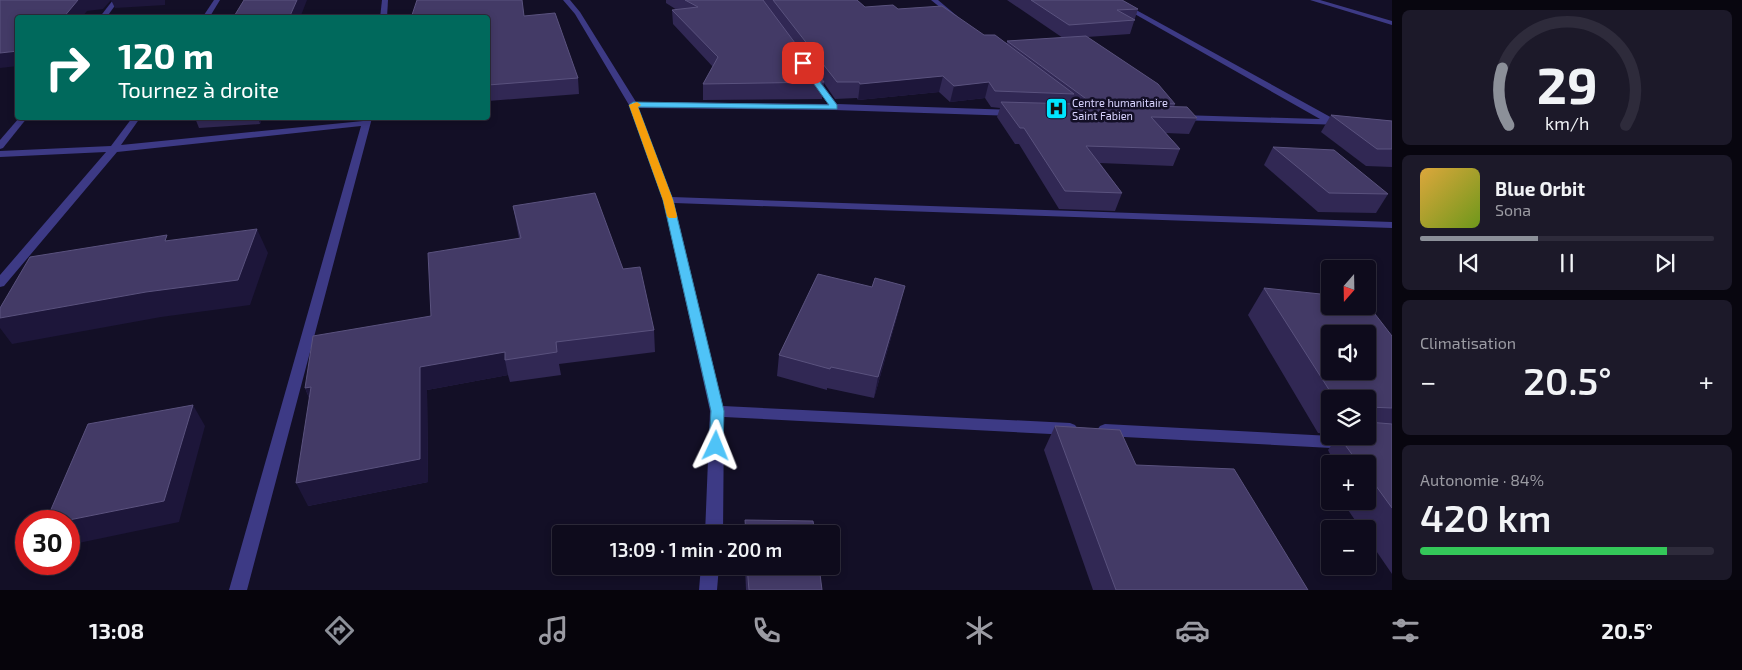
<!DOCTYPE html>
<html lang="fr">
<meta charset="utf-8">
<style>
:root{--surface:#0e0b1c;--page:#1c1929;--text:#f1f3f6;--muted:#9b9ba3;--line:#2e2b3b;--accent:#8c9099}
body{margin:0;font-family:"Exo 2",sans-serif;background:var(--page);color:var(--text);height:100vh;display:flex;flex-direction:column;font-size:19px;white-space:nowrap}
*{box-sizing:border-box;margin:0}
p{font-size:16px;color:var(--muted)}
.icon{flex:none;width:28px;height:28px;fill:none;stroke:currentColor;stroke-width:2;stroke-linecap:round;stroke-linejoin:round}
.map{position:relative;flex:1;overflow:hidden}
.panel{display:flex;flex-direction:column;gap:10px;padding:10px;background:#08060f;width:350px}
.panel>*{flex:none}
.hud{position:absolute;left:15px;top:15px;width:475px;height:105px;border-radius:5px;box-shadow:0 2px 8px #0003,0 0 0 1px var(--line);background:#00695c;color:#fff;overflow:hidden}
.needle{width:32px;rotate:200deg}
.buttons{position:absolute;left:1321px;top:260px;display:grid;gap:10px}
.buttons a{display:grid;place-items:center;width:55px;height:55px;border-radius:5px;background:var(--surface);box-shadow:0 2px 8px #0003,0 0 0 1px var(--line);font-size:25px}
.speed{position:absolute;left:15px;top:510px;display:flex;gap:10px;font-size:25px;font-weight:700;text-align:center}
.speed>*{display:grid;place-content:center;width:65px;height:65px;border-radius:50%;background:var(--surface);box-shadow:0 2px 8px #0003,0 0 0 1px var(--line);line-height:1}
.speed .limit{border:8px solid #d22;background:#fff;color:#111}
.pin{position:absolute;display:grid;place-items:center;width:42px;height:42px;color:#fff;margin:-21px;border-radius:10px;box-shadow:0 2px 8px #0006}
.me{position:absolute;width:55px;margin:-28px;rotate:2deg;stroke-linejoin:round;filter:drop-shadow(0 0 4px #0008)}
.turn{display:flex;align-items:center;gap:18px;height:105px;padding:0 20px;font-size:22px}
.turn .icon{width:65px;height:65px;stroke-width:2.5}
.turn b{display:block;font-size:35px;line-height:42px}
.big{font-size:38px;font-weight:600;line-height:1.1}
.panel .card{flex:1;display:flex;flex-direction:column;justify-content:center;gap:8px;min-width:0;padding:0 18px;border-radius:8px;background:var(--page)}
.panel .dial{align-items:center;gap:0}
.dial svg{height:130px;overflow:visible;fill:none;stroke:var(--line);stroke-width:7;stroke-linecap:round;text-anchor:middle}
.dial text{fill:var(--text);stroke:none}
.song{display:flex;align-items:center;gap:15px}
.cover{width:60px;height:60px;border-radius:8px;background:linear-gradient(135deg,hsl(40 70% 55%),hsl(80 70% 35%))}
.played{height:5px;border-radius:2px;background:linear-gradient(90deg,var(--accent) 40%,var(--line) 40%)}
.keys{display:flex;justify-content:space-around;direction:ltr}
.heat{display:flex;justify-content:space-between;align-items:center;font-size:28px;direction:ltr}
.charge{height:8px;border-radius:4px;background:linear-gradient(90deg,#34c759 84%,var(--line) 0)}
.trip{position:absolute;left:552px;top:525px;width:288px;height:50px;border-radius:5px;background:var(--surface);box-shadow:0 2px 8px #0003,0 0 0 1px var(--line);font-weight:600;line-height:50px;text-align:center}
.tab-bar{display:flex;height:80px;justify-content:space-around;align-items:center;background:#06040b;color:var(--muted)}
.tab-bar .icon{width:35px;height:35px}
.tab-bar .current{color:var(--accent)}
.tab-bar b{font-size:22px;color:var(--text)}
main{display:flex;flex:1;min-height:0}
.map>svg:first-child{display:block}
</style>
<main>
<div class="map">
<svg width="1392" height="590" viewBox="0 0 1392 590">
<rect width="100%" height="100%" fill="#130f26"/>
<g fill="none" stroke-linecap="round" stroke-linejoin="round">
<!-- minor -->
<g fill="#3d3a85" fill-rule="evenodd">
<polygon points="113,0 119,0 106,18 99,18"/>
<polygon points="214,0 220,0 209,18 202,18"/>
<polygon points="382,0 388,0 387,18 380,18"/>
<polygon points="563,0 570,0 580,12 636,102 828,104 810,79 814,77 817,77 837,104 1015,110 1019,113 1015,116 834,110 638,108 672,197 1392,222 1392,228 674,203 723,406 1070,423 1075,425 1078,429 1075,433 1070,435 724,417 723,534 705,534 710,411 663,200 629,105 575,14"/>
<polygon points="931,0 938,0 957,16 952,17"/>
<polygon points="1110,0 1118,0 1334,119 1343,119 1348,122 1343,125 1177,120 1176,118 1180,115 1320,119"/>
<polygon points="1310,0 1320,0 1392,21 1392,25"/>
<polygon points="19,118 27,118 3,148 0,149 0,140"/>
<polygon points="132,118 140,118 121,145 363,121 364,118 372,118 247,590 229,590 361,126 117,152 4,286 0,287 0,275 106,152 0,157 0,151 111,146"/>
<polygon points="1105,424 1350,437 1355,439 1358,443 1355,447 1350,449 1105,436 1100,434 1097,430 1100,426"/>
<polygon points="701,566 719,566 717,590 699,590"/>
</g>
</g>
<!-- wall -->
<g fill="#312854" fill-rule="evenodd">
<path d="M666,0H857L865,7L898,9L984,35L1007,43V41L1063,38L1007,0H1122L1138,9L1130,34L1087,37L1175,104L1174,107L1197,118L1189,134L1166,133L1180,149L1173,166L1100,163L1122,193L1115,211L1059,209L1019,144H1015L997,117L1000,108L991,107L985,98L950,102L939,92L858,100L857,98L835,99L824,83L822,99L703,100V84L713,67L673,24L672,10H677L666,3ZM1072,100L1077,104H1070Z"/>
<polygon points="525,16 578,78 579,94 488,101 488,18"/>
<polygon points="1331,115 1392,121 1392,167 1366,166 1321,132"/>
<polygon points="195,118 262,118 260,124 199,128"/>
<polygon points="1273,147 1388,194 1376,213 1318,212 1264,165"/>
<polygon points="513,206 623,269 654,330 655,352 559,364 561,375 510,382 508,375 427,390 428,482 308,506 309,398 305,388 431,316 519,238"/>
<polygon points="1264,288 1392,336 1392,574 1368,539 1368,529 1361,529 1342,501 1368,501 1368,464 1330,464 1330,484 1320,470 1331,456 1328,450 1338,436 1368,436 1368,399 1330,399 1330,434 1318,433 1248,315"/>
<polygon points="900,306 874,398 827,388 827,390 777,376 779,355"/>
<polygon points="1055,426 1136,465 1308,590 1093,590 1044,450"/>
<polygon points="745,566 819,566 822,590 746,590"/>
</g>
<!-- shaded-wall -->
<g fill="#1d163a">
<polygon points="78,0 165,0 165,5 115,8 111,0 103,9 87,11 81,18 63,18"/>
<polygon points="297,0 307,0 300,18 289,18"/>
<polygon points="18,51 18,66 0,68 0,53"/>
<polygon points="943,76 939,92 858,100 860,84"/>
<polygon points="989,82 985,98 950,102 954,86"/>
<polygon points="258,118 262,118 260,124"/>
<polygon points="257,229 268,253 250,305 161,317 12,344 0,328 0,318 146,292"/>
<polygon points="905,286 900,306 874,398 878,377"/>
<polygon points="505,352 505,360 508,375 427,390 428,482 308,506 296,483 420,367"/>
<polygon points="311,387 315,411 305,388"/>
<polygon points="193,405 205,426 179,522 69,545 69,521 64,521"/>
</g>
<!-- building -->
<g fill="#433a66" stroke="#5a527e" fill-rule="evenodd">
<polygon points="0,0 78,0 63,18 18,18 18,51 0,53"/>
<polygon points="244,0 297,0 289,18 233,18"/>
<polygon points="417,0 522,0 524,16 555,13 578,78 488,85 488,18 411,18"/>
<polygon points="685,0 763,0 824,82 703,84 718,57 672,10 698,7"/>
<polygon points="773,0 857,0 865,7 893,5 898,9 942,6 984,35 995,35 1074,94 995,91 989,82 954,86 943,76 860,84 859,82 837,82"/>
<polygon points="1031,0 1122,0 1138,9 1117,10 1135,20 1069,25"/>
<polygon points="1086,36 1158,84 1175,104 1089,101 1007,41"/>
<polygon points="1001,102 1187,107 1197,118 1151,117 1180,149 1086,146 1122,193 1065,191 1024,128 1020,128"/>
<polygon points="1331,115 1392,121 1392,149 1377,149"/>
<polygon points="1273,147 1334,150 1388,194 1329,193"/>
<polygon points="595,193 623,269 640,267 654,330 556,342 557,352 505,360 505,352 420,367 420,459 296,483 311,387 305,388 313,336 431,316 428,253 521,238 513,206"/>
<polygon points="257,229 238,280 146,292 0,318 0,308 30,257 167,235 165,241"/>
<polygon points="818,274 872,287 875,278 905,286 878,377 831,367 830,369 779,355"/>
<path d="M1264,288L1330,295V306H1368V305L1392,336V408L1368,407V399H1335ZM1330,334H1368V371H1330Z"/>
<polygon points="193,405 164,501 64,521 46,521 88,424"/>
<polygon points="1368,422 1392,424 1392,508 1368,475 1368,464 1359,464 1343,442 1364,443 1360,436 1368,436"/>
<polygon points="1055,426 1120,430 1136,465 1234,469 1308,590 1116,590"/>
<polygon points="745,520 813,521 815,534 746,534"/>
<polygon points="747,566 819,566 822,590 749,590"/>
</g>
<!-- route -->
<polygon fill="#4fc3f7" stroke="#337fa1" points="803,61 805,62 837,105 837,109 638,107 673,200 724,411 723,446 721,450 716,451 711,450 709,446 711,411 663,200 629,105 633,102 829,105 799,63"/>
<!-- slow -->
<polygon fill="#f59e0b" points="637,102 641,105 638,107 673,200 677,216 676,218 669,218 667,216 663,200 629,105"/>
<!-- icons -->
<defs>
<symbol id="hospital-square" viewBox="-11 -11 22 22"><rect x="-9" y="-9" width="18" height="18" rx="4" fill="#00e5ff" stroke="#130f26"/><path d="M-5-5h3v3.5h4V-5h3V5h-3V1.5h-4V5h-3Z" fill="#111"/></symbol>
</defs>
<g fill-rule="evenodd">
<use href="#hospital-square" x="1044" y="96" width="25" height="25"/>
</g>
<g text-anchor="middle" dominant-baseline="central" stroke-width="5" stroke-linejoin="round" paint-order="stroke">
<!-- far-poi labels -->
<g font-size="11" fill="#d9d4ff" stroke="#130f26" text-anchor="start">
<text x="1072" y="102">Centre humanitaire<tspan x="1072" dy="13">Saint Fabien</tspan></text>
</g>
</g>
</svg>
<div class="buttons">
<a><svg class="needle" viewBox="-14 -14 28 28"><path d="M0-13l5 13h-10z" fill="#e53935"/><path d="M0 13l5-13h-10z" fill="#9b9ba3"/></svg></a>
<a><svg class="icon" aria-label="sound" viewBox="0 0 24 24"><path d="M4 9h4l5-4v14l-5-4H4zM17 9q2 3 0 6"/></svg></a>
<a><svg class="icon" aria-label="layers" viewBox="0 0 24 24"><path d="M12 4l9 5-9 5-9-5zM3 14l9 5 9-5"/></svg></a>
<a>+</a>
<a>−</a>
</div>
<div class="speed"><div class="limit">30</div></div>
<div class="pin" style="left:803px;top:63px;background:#d93025"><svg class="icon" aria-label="arrive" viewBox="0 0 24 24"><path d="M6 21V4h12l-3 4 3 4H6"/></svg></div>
<svg class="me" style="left:716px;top:446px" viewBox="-20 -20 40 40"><path d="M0-17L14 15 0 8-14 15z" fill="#4fc3f7" stroke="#fff" stroke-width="4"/></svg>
<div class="trip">13:09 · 1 min · 200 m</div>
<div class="hud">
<div class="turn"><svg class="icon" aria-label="right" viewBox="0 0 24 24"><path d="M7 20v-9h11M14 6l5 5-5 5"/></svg><div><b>120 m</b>Tournez à droite</div></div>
</div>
</div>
<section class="panel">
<div class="card dial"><svg viewBox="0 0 100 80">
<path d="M14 69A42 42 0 1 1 86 69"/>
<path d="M14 69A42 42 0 0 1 10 34" stroke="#8c9099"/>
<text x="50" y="56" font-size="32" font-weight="700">29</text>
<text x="50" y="72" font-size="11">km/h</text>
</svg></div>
<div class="card">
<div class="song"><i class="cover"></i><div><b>Blue Orbit</b><p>Sona</p></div></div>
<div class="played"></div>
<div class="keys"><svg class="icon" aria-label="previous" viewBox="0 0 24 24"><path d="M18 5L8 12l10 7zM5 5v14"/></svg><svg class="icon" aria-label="pause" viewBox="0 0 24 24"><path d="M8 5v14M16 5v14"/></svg><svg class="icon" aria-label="next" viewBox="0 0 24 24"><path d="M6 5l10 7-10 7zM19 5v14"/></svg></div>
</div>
<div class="card"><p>Climatisation</p>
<div class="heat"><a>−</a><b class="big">20.5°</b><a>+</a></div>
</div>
<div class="card"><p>Autonomie · 84%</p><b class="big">420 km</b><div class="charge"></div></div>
</section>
</main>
<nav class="tab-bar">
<b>13:08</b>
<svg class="icon current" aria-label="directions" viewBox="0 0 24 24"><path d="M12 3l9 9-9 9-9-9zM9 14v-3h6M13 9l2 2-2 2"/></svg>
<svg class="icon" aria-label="music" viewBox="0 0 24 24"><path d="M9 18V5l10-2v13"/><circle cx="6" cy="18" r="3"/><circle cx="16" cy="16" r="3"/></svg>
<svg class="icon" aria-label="phone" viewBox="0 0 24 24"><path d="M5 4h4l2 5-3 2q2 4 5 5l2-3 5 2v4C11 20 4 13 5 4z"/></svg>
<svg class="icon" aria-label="climate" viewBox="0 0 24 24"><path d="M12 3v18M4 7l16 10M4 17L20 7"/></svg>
<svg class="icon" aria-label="car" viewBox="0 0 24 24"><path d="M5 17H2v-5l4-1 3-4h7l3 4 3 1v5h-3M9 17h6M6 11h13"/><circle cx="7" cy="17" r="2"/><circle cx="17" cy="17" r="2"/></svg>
<svg class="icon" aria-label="filters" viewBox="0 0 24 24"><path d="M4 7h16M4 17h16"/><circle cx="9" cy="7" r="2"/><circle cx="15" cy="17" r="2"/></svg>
<b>20.5°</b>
</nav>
